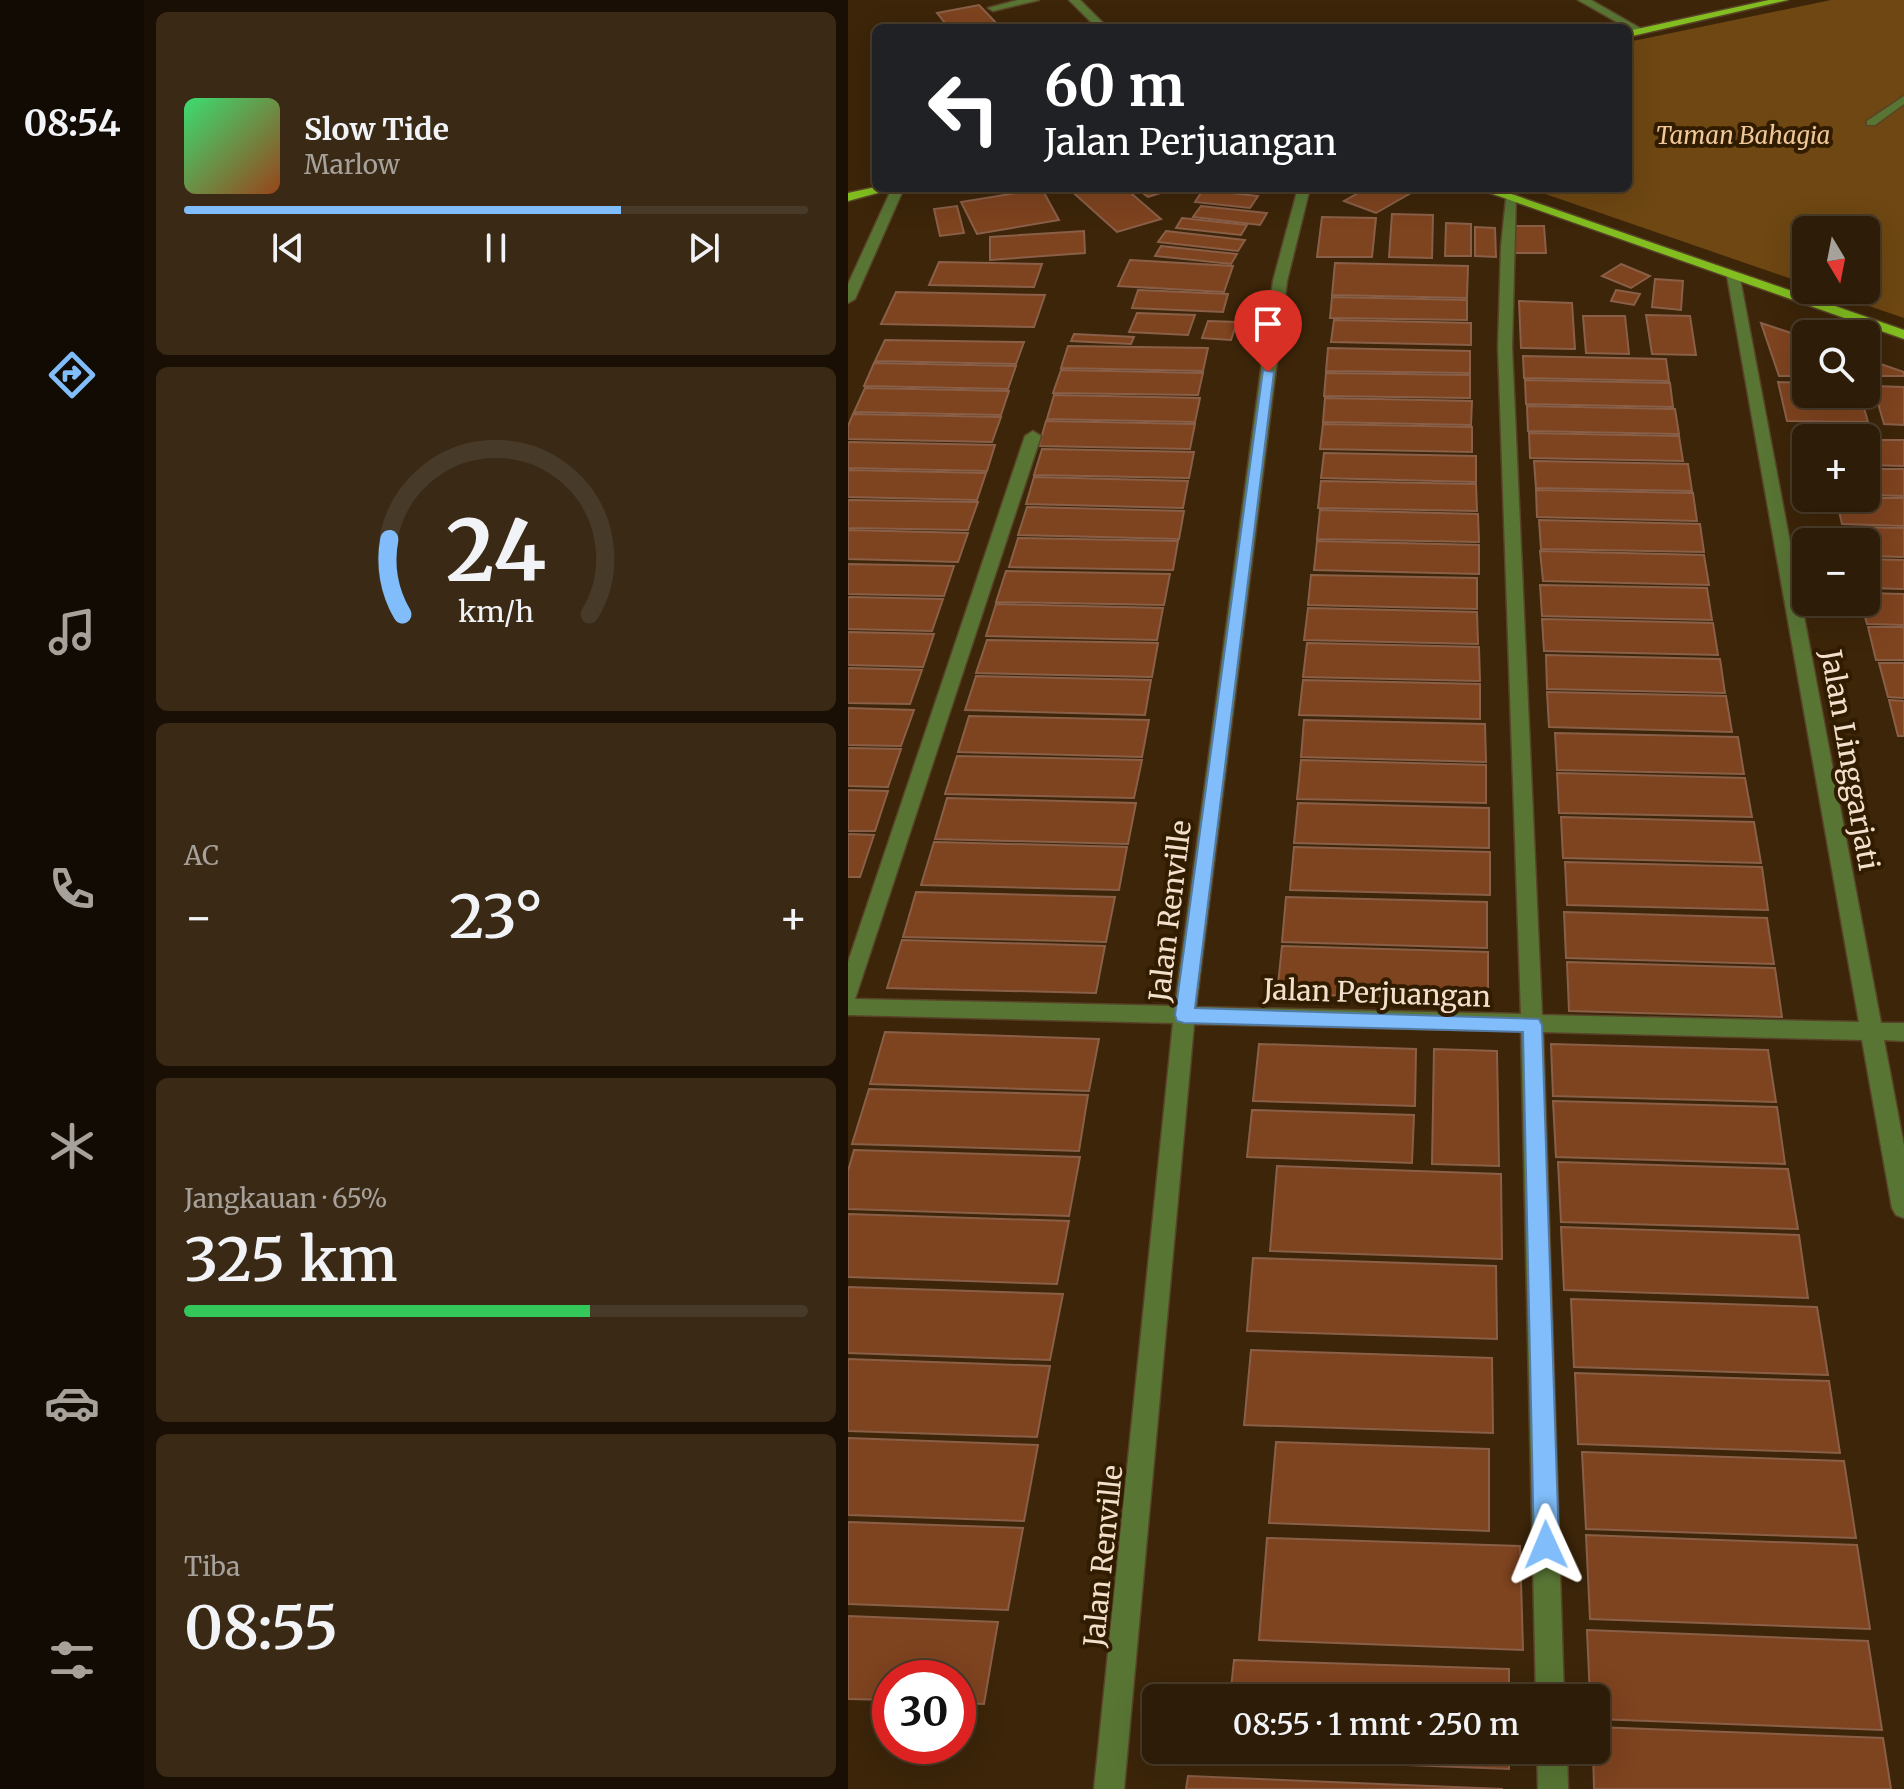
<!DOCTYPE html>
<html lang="id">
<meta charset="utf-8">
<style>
:root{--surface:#2d1c07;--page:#392915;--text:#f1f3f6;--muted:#a7a19b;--line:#483a28;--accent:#80bdfa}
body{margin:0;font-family:Merriweather,serif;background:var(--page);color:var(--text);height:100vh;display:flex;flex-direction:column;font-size:30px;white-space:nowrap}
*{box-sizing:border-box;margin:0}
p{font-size:26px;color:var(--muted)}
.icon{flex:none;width:44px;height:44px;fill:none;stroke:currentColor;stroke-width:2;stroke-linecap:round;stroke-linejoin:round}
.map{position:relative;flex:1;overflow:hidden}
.drawer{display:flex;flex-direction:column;gap:12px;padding:12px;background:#190f04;width:704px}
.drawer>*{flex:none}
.top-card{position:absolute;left:24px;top:24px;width:760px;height:168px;border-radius:12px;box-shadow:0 8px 32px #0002,0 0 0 2px var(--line);background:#202124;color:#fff;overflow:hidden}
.needle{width:52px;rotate:170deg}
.fabs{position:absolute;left:944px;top:216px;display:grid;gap:16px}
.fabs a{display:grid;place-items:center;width:88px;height:88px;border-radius:12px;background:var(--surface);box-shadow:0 8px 32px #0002,0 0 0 2px var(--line);font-size:40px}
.speed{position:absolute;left:24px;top:1660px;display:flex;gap:16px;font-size:40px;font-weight:700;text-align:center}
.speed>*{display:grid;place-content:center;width:104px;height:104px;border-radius:50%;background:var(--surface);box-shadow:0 8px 32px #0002,0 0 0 2px var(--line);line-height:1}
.speed .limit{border:12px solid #d22;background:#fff;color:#111}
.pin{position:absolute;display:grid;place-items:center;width:68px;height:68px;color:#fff;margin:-82px -34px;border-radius:50% 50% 50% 0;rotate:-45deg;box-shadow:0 0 8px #0007}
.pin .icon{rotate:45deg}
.me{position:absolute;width:88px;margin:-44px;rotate:359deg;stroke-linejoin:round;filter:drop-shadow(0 0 6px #0008)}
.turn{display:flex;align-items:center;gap:28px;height:168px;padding:0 40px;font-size:36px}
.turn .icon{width:104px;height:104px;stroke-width:2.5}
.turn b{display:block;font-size:56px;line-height:68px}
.big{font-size:60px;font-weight:600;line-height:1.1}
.drawer .tile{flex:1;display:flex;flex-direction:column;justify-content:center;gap:12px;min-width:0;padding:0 28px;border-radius:12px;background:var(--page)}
.drawer .dial{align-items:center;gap:0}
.dial svg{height:208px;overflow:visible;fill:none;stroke:var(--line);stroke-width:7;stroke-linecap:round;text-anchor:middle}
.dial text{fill:var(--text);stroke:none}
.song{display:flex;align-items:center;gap:24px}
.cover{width:96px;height:96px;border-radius:12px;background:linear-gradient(135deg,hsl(140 70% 55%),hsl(20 70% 35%))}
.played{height:8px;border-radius:4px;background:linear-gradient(90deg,var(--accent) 70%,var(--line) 70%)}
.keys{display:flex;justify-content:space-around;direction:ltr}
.heat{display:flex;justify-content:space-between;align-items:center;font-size:44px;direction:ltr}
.charge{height:12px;border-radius:6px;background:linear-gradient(90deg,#34c759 65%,var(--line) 0)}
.trip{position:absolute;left:294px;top:1684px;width:468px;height:80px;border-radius:12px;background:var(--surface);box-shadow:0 8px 32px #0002,0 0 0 2px var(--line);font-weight:600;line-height:80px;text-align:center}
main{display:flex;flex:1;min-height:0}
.tabs{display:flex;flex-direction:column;width:144px;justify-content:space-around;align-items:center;background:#120b03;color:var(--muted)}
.tabs .icon{width:56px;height:56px}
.tabs .active{color:var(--accent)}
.tabs b{font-size:36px;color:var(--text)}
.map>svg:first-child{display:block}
</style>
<main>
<nav class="tabs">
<b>08:54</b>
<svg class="icon active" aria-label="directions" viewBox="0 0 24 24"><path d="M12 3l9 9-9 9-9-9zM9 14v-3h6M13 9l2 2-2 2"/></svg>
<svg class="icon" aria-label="music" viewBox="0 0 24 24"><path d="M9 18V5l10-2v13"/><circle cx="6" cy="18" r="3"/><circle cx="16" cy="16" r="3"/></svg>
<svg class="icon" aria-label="phone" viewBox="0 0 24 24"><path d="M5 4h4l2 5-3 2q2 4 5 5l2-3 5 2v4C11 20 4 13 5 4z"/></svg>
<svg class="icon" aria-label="climate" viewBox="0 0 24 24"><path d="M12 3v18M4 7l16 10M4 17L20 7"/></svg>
<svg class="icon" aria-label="car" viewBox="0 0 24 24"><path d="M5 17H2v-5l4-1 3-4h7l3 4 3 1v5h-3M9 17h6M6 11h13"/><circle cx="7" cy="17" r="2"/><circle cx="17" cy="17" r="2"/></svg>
<svg class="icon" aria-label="filters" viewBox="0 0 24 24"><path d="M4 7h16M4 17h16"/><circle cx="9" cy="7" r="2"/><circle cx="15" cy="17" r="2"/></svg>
</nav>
<section class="drawer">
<div class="tile">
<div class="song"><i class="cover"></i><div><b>Slow Tide</b><p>Marlow</p></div></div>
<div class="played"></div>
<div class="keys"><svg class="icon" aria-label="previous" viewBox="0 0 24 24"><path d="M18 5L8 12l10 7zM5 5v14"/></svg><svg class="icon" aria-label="pause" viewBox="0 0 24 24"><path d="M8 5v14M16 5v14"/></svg><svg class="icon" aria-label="next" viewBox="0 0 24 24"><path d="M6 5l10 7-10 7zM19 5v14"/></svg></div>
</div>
<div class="tile dial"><svg viewBox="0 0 100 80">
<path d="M14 69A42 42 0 1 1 86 69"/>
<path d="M14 69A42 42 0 0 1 9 40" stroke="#80bdfa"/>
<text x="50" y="56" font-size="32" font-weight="700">24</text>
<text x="50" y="72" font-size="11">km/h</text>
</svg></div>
<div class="tile"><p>AC</p>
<div class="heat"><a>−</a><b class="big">23°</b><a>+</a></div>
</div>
<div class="tile"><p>Jangkauan · 65%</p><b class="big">325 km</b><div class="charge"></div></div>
<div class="tile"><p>Tiba</p><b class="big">08:55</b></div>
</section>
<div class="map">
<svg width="1056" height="1789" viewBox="0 0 1056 1789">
<rect width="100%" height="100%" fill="#3c2509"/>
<!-- green -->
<polygon fill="#6e4712" points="983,0 1056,0 1056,318 974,290 1018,290 1018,230 958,230 958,284 680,188 780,188 780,42"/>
<!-- building -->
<g fill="#7e431f" stroke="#8a5f48" stroke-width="2">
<polygon points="131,5 153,28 101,28 89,13"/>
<polygon points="220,188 277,188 313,219 269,232"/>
<polygon points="288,188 329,188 300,197"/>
<polygon points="348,188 397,188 394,193"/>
<polygon points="519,188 550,188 563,193 528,213 496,201"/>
<polygon points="194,189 211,220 129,234 113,202"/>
<polygon points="355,190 410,196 402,208 347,202"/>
<polygon points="109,206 116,233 92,236 86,209"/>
<polygon points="353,206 419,213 412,225 345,217"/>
<polygon points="544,214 585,215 584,258 541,257"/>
<polygon points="474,217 528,218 524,257 469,257"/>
<polygon points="334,218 399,225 393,235 328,228"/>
<polygon points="598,223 623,224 623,256 597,256"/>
<polygon points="665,226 696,226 698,253 666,253"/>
<polygon points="627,227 647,228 648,257 627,256"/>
<polygon points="236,231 237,253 142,260 142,237"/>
<polygon points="318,231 397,240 390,251 310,242"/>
<polygon points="313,246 389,254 383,264 307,256"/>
<polygon points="282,260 385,266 376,292 270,286"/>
<polygon points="91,262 194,264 186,287 81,285"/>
<polygon points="487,263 620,266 619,298 484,295"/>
<polygon points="773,264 802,276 783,288 754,276"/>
<polygon points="807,279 835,281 833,310 804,307"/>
<polygon points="290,290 380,294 375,312 284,308"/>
<polygon points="768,290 792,294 786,305 763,301"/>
<polygon points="48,292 197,295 186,327 33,324"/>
<polygon points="484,297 619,300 619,320 482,318"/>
<polygon points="671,301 724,303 727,349 673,348"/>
<polygon points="289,313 347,315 340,335 281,332"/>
<polygon points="798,315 842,316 848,355 804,354"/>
<polygon points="735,316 777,316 781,354 738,353"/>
<polygon points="486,320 623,323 623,345 483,342"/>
<polygon points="360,321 389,322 383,340 354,338"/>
<polygon points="913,323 958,338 958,376 931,376"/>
<polygon points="226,334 286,337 283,344 223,341"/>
<polygon points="37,340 176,342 168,364 27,361"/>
<polygon points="220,346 360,348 355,371 213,368"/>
<polygon points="480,348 622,351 622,373 478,371"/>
<polygon points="675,356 818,359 821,381 676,378"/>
<polygon points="1018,359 1056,372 1056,376 1018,376"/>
<polygon points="26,363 168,366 160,389 16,386"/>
<polygon points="213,370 355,373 350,395 205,393"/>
<polygon points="478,373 622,375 622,398 476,396"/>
<polygon points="677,380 822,383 825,407 678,404"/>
<polygon points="930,382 958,383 958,394 1012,394 1020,422 939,421"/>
<polygon points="1025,386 1056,387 1056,425 1036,424"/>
<polygon points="17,388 161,391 153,415 6,412"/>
<polygon points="206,395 352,398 347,422 199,419"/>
<polygon points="477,398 624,401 623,425 475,422"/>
<polygon points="679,406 827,409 831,434 680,431"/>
<polygon points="5,414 153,417 144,442 0,439 0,426"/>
<polygon points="198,421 347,424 342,449 191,446"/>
<polygon points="475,424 624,427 624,452 472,449"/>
<polygon points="681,433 831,436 835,461 682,458"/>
<polygon points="1018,440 1056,440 1056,466 1018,465"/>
<polygon points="0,442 147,445 139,471 0,468"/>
<polygon points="194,449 346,452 341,478 186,475"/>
<polygon points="476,453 628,456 628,482 473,478"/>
<polygon points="686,461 840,464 844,491 688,488"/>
<polygon points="1018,469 1056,469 1056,496 1018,495"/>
<polygon points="0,470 138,473 129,500 0,497"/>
<polygon points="186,477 340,481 335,508 178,504"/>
<polygon points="473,481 628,484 629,511 470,508"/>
<polygon points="688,490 845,493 849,521 689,517"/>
<polygon points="988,498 1056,498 1056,526 994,524"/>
<polygon points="0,500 130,502 120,530 0,528"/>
<polygon points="179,507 336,511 331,539 170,535"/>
<polygon points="472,510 630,514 631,542 469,539"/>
<polygon points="691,520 852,524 856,552 693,549"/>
<polygon points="997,527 1056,528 1056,557 1018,556 1018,542 1000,542"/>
<polygon points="0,530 120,533 110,562 0,559"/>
<polygon points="170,538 330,541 325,570 161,567"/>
<polygon points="469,541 631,545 631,574 466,570"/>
<polygon points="692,551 856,555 861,585 695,581"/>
<polygon points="1018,559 1056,560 1056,589 1018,588"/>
<polygon points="0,564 106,566 96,596 0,594"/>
<polygon points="158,571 322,574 316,605 148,602"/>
<polygon points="463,575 629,578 629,609 460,605"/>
<polygon points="692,585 859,588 864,620 694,616"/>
<polygon points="1018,593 1056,594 1056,625 1019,624 1013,602 1018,602"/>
<polygon points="0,597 95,599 84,631 0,629"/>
<polygon points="148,604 315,608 309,640 138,636"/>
<polygon points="460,608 629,612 630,644 456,640"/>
<polygon points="694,619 865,623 870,655 696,651"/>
<polygon points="1020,627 1056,627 1056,660 1028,660"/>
<polygon points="0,632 86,634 75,667 0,665"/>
<polygon points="139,640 310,643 304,677 128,673"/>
<polygon points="459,643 631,647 632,681 455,677"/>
<polygon points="698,655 872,659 877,693 699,689"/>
<polygon points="1031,663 1056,663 1056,698 1040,697"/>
<polygon points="0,668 74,670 62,704 0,703"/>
<polygon points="128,676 303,680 297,715 117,710"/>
<polygon points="455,680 632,684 632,719 451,715"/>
<polygon points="699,692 878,696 884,732 701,727"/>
<polygon points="1041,700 1056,701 1056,736 1050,736"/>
<polygon points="0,708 66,710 53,746 0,745"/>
<polygon points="121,716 301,720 294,757 110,752"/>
<polygon points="456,720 637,724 638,762 453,757"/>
<polygon points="707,733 890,737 896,774 709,770"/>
<polygon points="0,748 53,749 40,787 0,786"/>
<polygon points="109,756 294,760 286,798 97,794"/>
<polygon points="453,760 638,765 638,803 449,799"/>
<polygon points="709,773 897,778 904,817 711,813"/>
<polygon points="0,790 40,791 27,831 0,831"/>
<polygon points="99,798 288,803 280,844 87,839"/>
<polygon points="450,803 641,808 641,848 446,843"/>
<polygon points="713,817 906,822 913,863 715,858"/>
<polygon points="0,834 26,835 12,877 0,877"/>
<polygon points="86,842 279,847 271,890 73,885"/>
<polygon points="446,847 642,852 642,895 442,890"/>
<polygon points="717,862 914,867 920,910 719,905"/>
<polygon points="68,892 267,897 258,942 55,937"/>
<polygon points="438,897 639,902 639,948 434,942"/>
<polygon points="716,912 919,918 926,964 718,958"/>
<polygon points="54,940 257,946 248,993 39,988"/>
<polygon points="434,946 640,952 640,999 429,994"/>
<polygon points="719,962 927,968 934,1017 721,1011"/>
<polygon points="37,1032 251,1039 241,1091 22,1084"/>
<polygon points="411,1044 568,1049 567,1106 405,1101"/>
<polygon points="703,1044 920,1050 928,1102 705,1096"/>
<polygon points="586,1049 649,1051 651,1166 584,1164"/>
<polygon points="21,1089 240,1095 231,1151 4,1144"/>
<polygon points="705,1101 929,1107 937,1164 708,1157"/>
<polygon points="404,1110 566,1115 564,1163 399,1157"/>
<polygon points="6,1150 232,1157 221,1216 0,1209 0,1171"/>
<polygon points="710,1162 940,1169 950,1229 713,1222"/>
<polygon points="429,1166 653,1174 654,1259 422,1251"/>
<polygon points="0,1214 221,1221 209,1284 0,1277"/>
<polygon points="713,1227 951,1235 960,1298 716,1290"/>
<polygon points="405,1258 648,1266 649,1339 399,1331"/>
<polygon points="0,1287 215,1294 202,1360 0,1353"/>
<polygon points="723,1299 969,1307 980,1375 726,1367"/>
<polygon points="403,1350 644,1358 645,1433 396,1425"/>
<polygon points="0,1359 202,1366 189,1437 0,1431"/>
<polygon points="727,1373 981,1381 992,1453 730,1444"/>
<polygon points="0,1438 190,1445 176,1521 0,1515"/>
<polygon points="428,1442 641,1449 641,1531 421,1523"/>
<polygon points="734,1452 996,1461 1008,1538 738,1529"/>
<polygon points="0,1522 175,1528 160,1610 0,1604"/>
<polygon points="738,1535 1009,1545 1022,1629 742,1619"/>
<polygon points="419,1538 672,1546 675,1650 411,1640"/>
<polygon points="0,1616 150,1622 136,1704 110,1703 110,1678 42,1678 42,1700 0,1699"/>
<polygon points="739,1630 1020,1641 1034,1730 748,1719 748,1698 742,1698"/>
<polygon points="386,1660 661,1669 661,1698 382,1698"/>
<polygon points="748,1727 1035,1738 1043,1789 746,1789 745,1750 748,1750"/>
<polygon points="377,1750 661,1750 661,1769 377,1758"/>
<polygon points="340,1776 655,1789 338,1789"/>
</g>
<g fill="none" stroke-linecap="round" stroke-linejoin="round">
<defs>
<g id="minor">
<polygon points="170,0 191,0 145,11 140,8"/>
<polygon points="221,0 232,0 260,28 249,28"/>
<polygon points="730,0 743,0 797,31 788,33"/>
<polygon points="1056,96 1056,104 1027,125 1019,125 1019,121"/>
<polygon points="44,188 56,188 7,299 0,303 0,284"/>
<polygon points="450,188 462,188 439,281 348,1007 673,1014 650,347 653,247 658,198 668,195 664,347 694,1015 1011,1022 879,276 891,273 1033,1023 1056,1023 1056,1041 1036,1040 1056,1146 1056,1218 1048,1215 1044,1208 1014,1040 695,1032 716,1698 688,1698 673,1031 346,1024 276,1789 246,1789 325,1023 0,1015 0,962 177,436 185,431 193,436 7,999 327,1006 425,281"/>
<polygon points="689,1750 719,1750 720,1789 690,1789"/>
</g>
<g id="major">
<polygon points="921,0 940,0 780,37 780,31"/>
<polygon points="28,187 48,188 0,201 0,193"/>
<polygon points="628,188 646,188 1056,330 1056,339"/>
</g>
</defs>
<!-- minor casing -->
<use href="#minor" stroke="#594328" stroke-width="3"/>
<!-- major casing -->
<use href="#major" stroke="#594328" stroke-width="3"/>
<!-- minor -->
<use href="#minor" fill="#587534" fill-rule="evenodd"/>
<!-- major -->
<use href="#major" fill="#82be20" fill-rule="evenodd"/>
</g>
<!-- route -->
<polygon fill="#80bdfa" stroke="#537ba2" stroke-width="2" points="415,370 426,372 347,1008 691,1019 694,1025 711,1545 707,1554 698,1557 690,1554 686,1545 675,1032 336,1023 329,1021 327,1015"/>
<g text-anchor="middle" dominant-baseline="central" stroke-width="8" stroke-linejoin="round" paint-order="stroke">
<!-- far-park labels -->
<g font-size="24" font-style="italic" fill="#f0c799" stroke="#311c00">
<text x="895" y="135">Taman Bahagia</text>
</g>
<!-- street labels -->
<g font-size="28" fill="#f2e0cc" stroke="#311c00">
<text transform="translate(1002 760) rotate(80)">Jalan Linggarjati</text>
<text transform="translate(322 911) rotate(-83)">Jalan Renville</text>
<text transform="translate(529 993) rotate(2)">Jalan Perjuangan</text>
<text transform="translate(255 1556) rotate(-84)">Jalan Renville</text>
</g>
</g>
</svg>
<div class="fabs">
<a><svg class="needle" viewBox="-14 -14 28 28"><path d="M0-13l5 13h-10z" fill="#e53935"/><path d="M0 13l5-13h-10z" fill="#a7a19b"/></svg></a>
<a><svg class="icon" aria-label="search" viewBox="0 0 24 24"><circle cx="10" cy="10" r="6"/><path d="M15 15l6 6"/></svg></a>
<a>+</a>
<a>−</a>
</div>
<div class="speed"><div class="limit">30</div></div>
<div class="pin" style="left:420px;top:372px;background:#d93025"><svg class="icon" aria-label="arrive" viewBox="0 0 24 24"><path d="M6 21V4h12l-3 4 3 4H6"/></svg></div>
<svg class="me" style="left:698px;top:1545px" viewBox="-20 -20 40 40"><path d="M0-17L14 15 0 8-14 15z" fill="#80bdfa" stroke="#fff" stroke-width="4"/></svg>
<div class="trip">08:55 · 1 mnt · 250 m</div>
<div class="top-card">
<div class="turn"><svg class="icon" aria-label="left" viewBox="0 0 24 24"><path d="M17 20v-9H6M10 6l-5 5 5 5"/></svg><div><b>60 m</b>Jalan Perjuangan</div></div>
</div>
</div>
</main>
